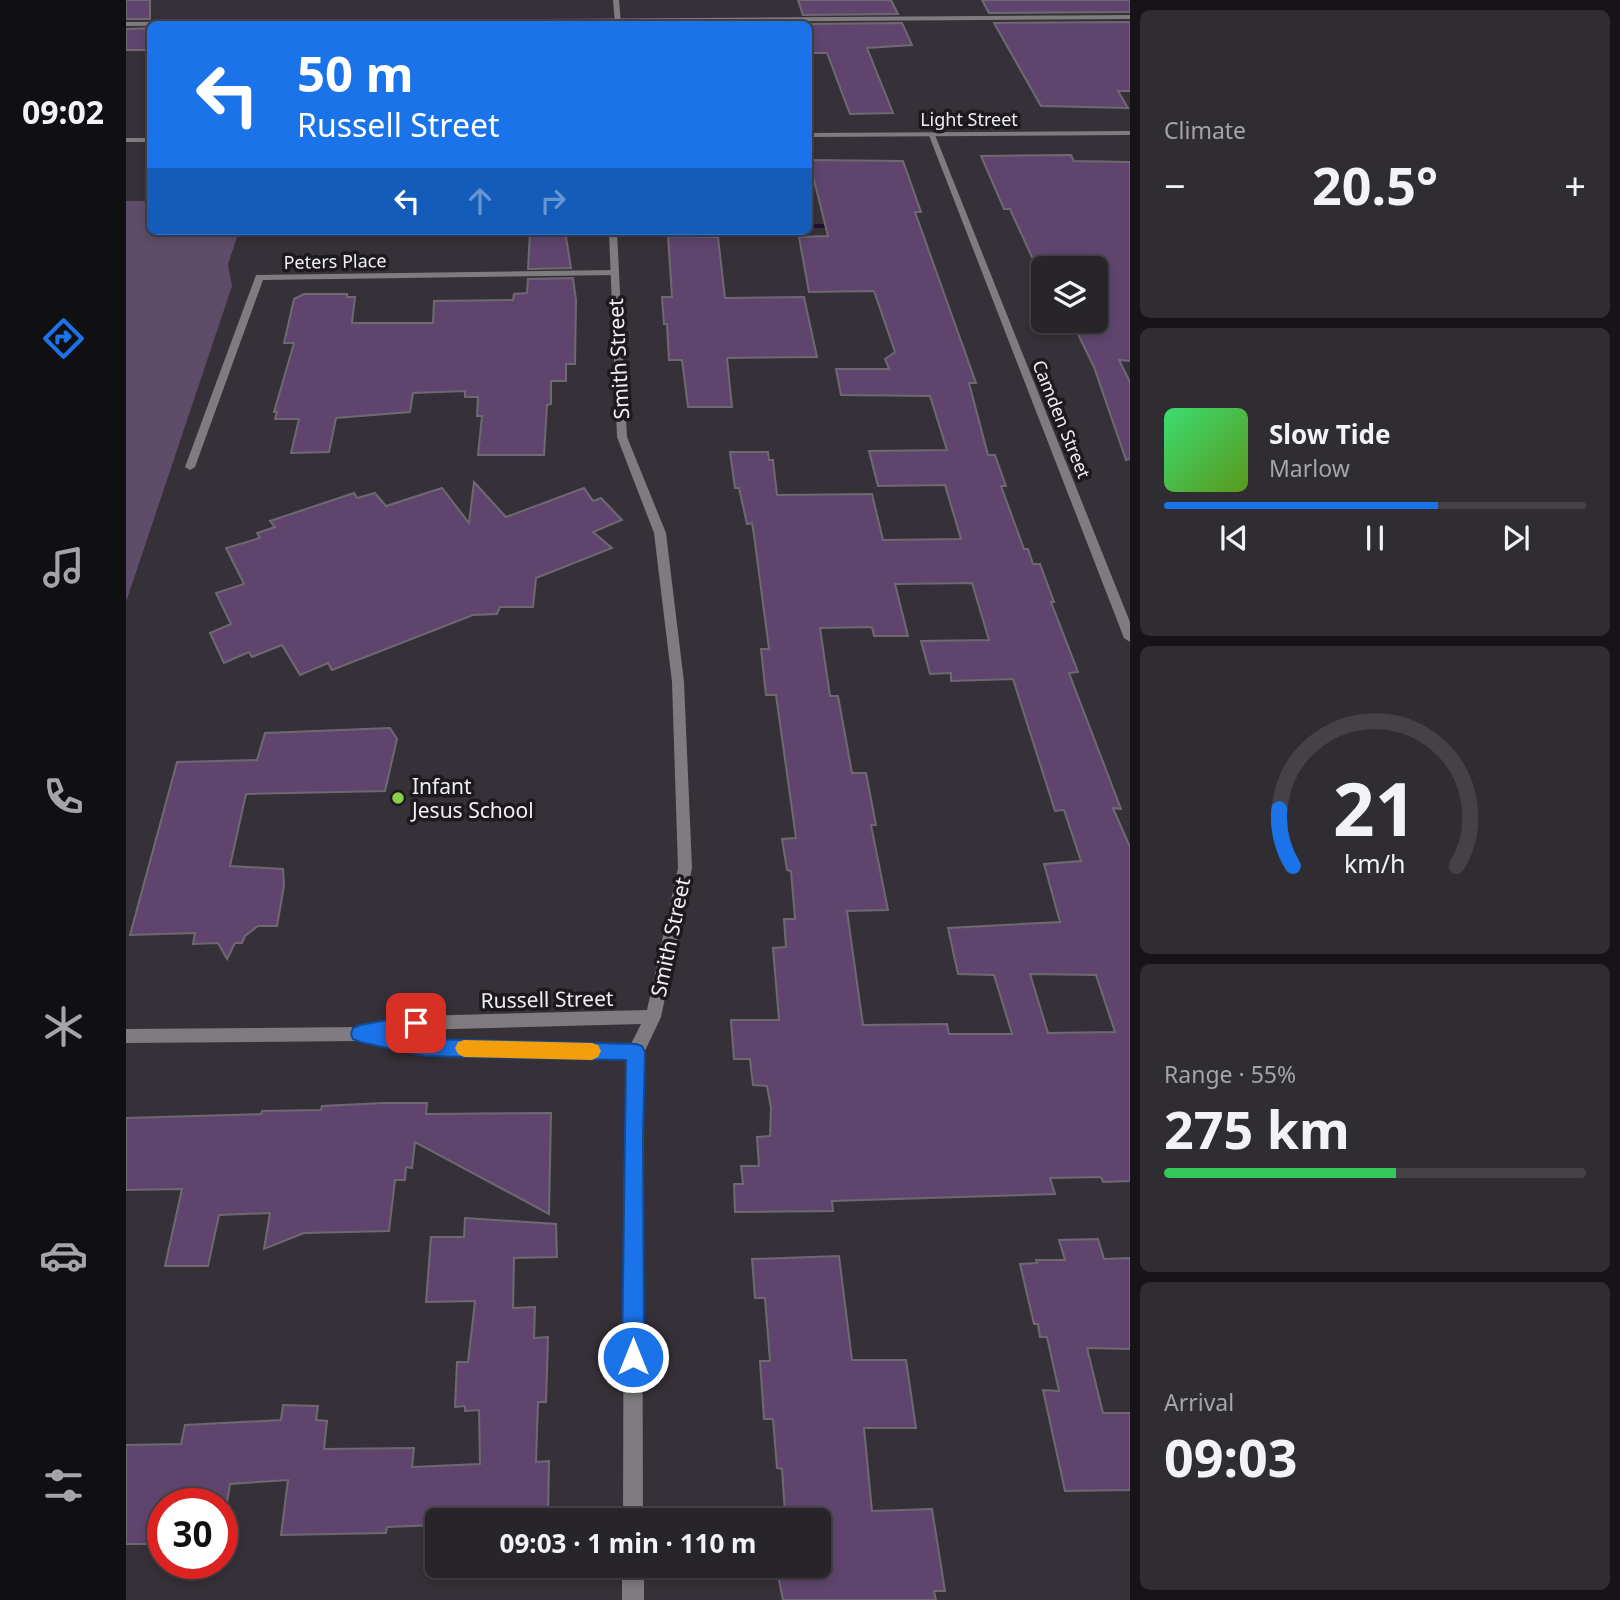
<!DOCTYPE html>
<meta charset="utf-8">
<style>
:root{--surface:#28252a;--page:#302d32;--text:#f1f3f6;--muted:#a5a5a8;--line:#444247;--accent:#1a73e8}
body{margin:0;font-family:"Noto Sans",sans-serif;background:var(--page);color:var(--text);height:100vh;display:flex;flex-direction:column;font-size:26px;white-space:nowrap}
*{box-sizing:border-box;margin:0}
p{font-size:23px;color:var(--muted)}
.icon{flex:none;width:38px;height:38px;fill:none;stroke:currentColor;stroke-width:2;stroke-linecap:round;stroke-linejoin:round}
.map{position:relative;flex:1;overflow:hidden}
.panel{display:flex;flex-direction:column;gap:10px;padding:10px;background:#161417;width:490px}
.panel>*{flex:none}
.banner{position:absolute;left:21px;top:21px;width:665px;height:214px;border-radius:10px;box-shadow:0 4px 10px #0003,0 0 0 2px var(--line);background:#1a73e8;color:#fff;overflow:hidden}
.tools{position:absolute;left:905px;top:256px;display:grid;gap:14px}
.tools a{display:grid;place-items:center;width:77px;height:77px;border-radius:10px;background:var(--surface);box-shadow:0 4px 10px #0003,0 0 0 2px var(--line);font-size:35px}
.speed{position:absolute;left:21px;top:1488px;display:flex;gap:14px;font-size:35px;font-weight:700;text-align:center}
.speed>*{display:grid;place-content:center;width:91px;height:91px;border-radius:50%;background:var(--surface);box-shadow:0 4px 10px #0003,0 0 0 2px var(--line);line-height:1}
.speed .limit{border:10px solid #d22;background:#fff;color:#111}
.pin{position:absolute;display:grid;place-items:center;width:60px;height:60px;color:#fff;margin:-30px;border-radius:14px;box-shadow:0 4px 10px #0006}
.me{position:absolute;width:77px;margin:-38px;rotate:0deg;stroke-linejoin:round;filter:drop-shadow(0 0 5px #0008)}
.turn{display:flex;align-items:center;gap:24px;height:147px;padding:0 35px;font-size:32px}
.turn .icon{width:91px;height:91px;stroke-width:2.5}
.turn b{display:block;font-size:49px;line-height:60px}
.lanes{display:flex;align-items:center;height:66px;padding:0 35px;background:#0003;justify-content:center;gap:35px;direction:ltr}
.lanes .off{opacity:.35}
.big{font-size:52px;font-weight:700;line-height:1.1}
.panel .card{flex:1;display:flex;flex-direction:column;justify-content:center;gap:10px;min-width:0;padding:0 24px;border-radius:10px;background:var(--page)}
.panel .dial{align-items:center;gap:0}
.dial svg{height:182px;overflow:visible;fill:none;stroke:var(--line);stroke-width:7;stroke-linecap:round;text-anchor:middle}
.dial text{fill:var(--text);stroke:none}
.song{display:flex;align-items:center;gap:21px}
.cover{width:84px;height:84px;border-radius:10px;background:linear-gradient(135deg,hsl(140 70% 55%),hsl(90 70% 35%))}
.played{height:7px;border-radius:4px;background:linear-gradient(90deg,var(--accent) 65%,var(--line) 65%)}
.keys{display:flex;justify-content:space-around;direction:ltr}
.heat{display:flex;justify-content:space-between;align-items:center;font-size:38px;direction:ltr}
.charge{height:10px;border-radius:5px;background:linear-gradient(90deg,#34c759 55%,var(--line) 0)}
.trip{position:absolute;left:299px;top:1508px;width:406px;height:70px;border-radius:10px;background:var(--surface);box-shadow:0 4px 10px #0003,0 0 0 2px var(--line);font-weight:700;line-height:70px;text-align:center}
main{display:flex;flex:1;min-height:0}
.dock{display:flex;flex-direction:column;width:126px;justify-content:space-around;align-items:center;background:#100f11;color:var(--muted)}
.dock .icon{width:49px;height:49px}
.dock .selected{color:var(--accent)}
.dock b{font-size:32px;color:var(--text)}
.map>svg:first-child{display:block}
</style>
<main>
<nav class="dock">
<b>09:02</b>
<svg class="icon selected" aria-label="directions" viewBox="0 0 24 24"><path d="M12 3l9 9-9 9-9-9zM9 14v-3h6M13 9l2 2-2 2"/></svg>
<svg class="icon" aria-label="music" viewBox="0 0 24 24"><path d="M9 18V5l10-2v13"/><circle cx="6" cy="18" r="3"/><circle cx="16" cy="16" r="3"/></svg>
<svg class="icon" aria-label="phone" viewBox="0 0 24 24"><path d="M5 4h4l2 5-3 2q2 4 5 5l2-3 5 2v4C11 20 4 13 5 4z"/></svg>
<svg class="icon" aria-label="climate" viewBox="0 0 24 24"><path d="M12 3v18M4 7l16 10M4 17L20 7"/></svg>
<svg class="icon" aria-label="car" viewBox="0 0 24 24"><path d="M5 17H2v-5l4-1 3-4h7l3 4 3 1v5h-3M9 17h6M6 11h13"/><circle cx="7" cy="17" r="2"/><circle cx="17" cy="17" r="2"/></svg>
<svg class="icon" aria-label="filters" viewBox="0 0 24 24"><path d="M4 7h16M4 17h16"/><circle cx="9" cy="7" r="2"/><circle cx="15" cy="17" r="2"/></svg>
</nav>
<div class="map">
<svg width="1004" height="1600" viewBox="0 0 1004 1600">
<rect width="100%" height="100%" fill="#363138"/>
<!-- green -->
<polygon fill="#5e4d68" points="0,201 24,201 24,231 113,231 102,264 106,286 0,602"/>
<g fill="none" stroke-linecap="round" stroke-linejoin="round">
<!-- stream -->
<polygon fill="#270f33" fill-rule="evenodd" points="682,224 711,224 714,226 711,228 682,228"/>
</g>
<!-- building -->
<g fill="#5f456e" stroke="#6e6971" stroke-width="2" fill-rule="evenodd">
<rect x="0" y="0" width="24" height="19"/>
<polygon points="672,0 765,0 772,14 677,15"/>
<polygon points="856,0 1004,0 1004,12 863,13"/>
<polygon points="1004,22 1004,91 992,91 1002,108 915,106 868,23"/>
<polygon points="776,23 786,45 741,48 767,113 724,114 701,53 682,53 682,24 679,24"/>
<polygon points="24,28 24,50 0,50 0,29"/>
<polygon points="945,155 948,161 1004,162 1004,361 993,360 1004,382 1004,459 1000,460 968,367 945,320 970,320 970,268 911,268 884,209 878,209 855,156"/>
<path d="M683,160L777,161L795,212H789L850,383H843L862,455H869L880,486H875L898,549H902L907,564H914L928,602H925L952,672L943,673L995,809L987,808L1004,847V1181L977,1182L975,1177L924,1178L929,1194L706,1201L707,1211L609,1212L608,1184H617L615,1166H633L631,1137L644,1136L645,1108L641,1086L627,1085L624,1059H608L605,1020H653L647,948L660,947L658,919H669L665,871L661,870L656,839L670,838L650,695H640L635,649H643L628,535L626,523L621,524L613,488H609L604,452H642L643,460H647L651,495L746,494L757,540L835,539L819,485L752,486L743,451L821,450L804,396L715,395L710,369H763L759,359L769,352L748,291L683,292L673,237L702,236ZM846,583L863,640L795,641L804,674L825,673V681L887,679L929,811L938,810L955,861L918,864L934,922L822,928L832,974L868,975L886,1034H823L821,1024L737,1025L721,911L762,910L745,825H750L740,773H726L712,696H704L694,628L746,627L748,636H782L769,584ZM904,974L970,975L989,1032L922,1033Z"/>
<polygon points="404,231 439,231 445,268 402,269"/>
<polygon points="542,236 592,237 599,298 678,297 691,357 601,358 606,407 562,407 556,360 543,360 541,324 538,324 536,297 546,297"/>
<polygon points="447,278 450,300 449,364 440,364 440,381 425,381 425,404 421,405 418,455 352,455 356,416 351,416 352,397 339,397 339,391 287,393 284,412 210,418 203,452 165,453 173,419 149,419 151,412 148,412 168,343 158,343 168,299 178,294 221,294 221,297 229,297 226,323 307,323 308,301 387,300 388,294 401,293 402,279"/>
<polygon points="348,482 380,517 458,488 467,501 475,498 496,520 467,532 486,548 410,578 407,607 374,607 371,614 347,615 206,670 202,663 174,675 156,645 126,657 123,652 98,663 84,633 105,624 90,593 118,584 100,548 134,538 131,533 149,527 144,521 228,493 231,498 249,493 260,506 316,488 343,523"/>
<polygon points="264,728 271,739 259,791 120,794 104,866 157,869 158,886 151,926 132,926 119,936 116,943 109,943 101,959 92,943 67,944 69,933 4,935 51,762 131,760 139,733"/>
<polygon points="257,1103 301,1103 300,1114 425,1113 423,1214 289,1142 286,1168 280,1167 279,1180 269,1180 263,1231 178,1233 138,1249 144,1213 93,1215 82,1266 39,1266 56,1189 0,1190 0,1118 135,1114 136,1111 195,1110 196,1106"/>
<polygon points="339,1218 430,1224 431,1257 388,1258 387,1308 409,1307 408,1338 422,1337 420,1402 412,1402 410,1462 423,1461 422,1521 312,1521 312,1525 261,1527 260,1533 155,1535 162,1480 104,1484 101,1503 37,1503 37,1544 0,1544 0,1445 55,1444 59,1425 155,1420 157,1405 192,1406 190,1420 201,1421 198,1449 288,1448 286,1467 354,1464 353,1410 339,1411 339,1406 329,1407 331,1362 342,1362 349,1301 300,1302 305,1237 338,1237"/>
<polygon points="972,1239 978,1259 1004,1258 1004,1349 961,1348 977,1413 1004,1413 1004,1490 939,1491 917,1390 933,1391 921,1337 914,1337 912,1324 908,1324 894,1264 911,1263 910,1260 939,1260 933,1240"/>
<polygon points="713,1256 726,1360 780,1360 790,1428 738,1428 746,1511 806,1509 819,1591 808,1591 810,1600 657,1600 650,1566 693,1566 693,1521 646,1521 646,1514 659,1513 656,1469 651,1468 647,1419 638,1419 634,1361 644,1361 639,1298 629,1298 626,1259"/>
</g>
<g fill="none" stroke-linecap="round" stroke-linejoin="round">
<!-- minor -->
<g fill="#7e7c7f" fill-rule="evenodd">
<polygon points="1004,15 1004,19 0,26 0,22"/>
<polygon points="802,133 809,135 1004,622 1004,642 998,638"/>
<rect x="0" y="138" width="24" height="4"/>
<polygon points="488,270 493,273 491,275 137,280 69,467 64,470 59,467 130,275"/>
<polygon points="510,1045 516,1047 518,1052 516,1138 517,1521 497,1521 498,1138 502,1052 504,1047"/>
<rect x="496" y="1566" width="22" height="34"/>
</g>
<!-- tertiary -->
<g fill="#7e7c7f" fill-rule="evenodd">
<polygon points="487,0 493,0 495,24 489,24"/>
<polygon points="1004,131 1004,135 682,137 682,133"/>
<path d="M483,231H491L501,437L540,533L558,682L566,868L535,1017L516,1057L510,1059L298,1054L234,1041L0,1043V1029L234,1027L290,1016L521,1010L552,868L546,682L528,533L491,437ZM515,1024L505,1044L298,1040L270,1034L290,1030Z"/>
</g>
</g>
<!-- route -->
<polygon fill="#1a73e8" stroke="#114b97" stroke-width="2" points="290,1015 297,1017 300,1023 297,1028 274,1034 298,1039 510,1044 516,1046 519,1052 517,1138 518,1357 515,1364 507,1368 499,1364 496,1357 500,1060 298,1056 234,1042 227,1039 225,1034 227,1028 234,1025"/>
<!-- slow -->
<polygon fill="#f59e0b" points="338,1040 466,1043 472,1045 475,1051 472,1057 466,1060 338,1057 332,1054 329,1048 332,1042"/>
<!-- markers -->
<circle fill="#88cf4a" stroke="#1c1a1d" stroke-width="2.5" cx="272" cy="798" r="7"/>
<g text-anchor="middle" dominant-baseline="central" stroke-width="7" stroke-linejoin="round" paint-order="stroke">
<!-- far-street labels -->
<g font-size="18" fill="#f0eef2" stroke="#1c1a1d">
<text x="843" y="119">Light Street</text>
<text transform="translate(209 261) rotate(-1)">Peters Place</text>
<text transform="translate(936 419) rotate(68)">Camden Street</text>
</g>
<!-- street labels -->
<g font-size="21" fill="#f0eef2" stroke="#1c1a1d">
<text transform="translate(492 359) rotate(-93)">Smith Street</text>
<text transform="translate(544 937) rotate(-78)">Smith Street</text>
<text transform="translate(421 999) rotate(-1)">Russell Street</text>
</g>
<!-- poi labels -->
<g font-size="21" fill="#f0eef2" stroke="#1c1a1d" text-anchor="start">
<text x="286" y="786">Infant<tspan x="286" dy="24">Jesus School</tspan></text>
</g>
</g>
</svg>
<div class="tools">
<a><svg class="icon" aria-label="layers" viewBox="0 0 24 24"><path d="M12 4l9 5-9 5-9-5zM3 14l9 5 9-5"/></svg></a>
</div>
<div class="speed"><div class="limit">30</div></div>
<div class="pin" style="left:290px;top:1023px;background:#d93025"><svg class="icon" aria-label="arrive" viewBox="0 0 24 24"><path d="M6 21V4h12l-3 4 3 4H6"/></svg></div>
<svg class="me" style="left:507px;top:1357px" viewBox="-20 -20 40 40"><circle r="17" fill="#1a73e8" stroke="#fff" stroke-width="3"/><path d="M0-11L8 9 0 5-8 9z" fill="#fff"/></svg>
<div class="trip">09:03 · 1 min · 110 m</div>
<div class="banner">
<div class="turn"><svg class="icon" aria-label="left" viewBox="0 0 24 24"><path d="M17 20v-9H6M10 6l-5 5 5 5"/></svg><div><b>50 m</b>Russell Street</div></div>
<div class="lanes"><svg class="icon" aria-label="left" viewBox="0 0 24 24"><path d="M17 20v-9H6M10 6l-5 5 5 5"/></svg><svg class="icon off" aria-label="ahead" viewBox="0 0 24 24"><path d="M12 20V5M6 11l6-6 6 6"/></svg><svg class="icon off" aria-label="right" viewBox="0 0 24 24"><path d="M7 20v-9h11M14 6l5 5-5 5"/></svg></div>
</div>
</div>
<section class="panel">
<div class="card"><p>Climate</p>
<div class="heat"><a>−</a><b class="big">20.5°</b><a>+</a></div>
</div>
<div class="card">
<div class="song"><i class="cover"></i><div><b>Slow Tide</b><p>Marlow</p></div></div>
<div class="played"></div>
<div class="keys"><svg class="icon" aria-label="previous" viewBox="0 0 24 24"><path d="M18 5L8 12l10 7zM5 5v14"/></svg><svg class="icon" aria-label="pause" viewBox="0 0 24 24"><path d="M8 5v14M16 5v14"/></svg><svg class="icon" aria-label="next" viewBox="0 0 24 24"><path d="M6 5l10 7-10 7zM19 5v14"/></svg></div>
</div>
<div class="card dial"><svg viewBox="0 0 100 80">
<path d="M14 69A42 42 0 1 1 86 69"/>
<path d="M14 69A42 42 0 0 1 8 44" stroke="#1a73e8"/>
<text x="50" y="56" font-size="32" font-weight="700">21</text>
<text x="50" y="72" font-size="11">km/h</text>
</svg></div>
<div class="card"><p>Range · 55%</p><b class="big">275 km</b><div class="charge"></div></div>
<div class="card"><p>Arrival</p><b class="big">09:03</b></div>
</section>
</main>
